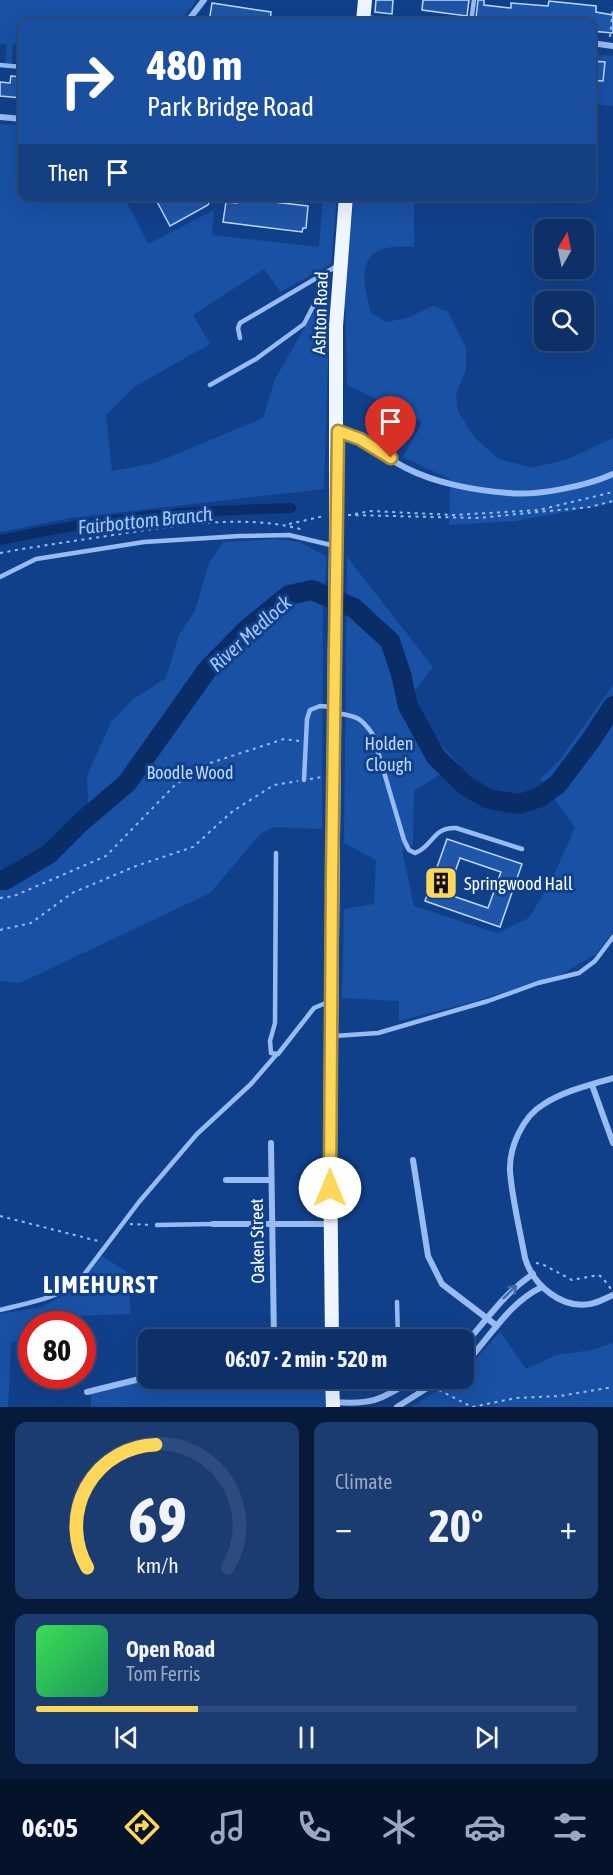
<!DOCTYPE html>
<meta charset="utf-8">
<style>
:root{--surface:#0d3068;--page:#1b3c71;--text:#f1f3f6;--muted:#9aa9c0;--line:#2d4b7c;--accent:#ffd758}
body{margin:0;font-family:"Asap Condensed",sans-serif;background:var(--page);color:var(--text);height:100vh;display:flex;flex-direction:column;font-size:22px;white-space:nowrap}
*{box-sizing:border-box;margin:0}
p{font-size:20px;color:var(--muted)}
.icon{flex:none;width:33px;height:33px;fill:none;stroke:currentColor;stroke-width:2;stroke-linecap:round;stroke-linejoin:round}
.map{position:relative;height:1407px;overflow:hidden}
.sheet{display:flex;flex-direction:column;gap:15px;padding:15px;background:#071a39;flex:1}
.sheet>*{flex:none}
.top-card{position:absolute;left:18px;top:18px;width:578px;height:183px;border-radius:12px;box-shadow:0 6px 24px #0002,0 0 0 2px var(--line);background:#1a4fa0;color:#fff;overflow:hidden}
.needle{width:39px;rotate:9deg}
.tools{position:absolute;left:534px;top:219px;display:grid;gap:12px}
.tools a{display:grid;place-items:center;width:60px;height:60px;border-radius:12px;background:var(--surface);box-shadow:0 6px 24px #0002,0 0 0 2px var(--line);font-size:30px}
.speed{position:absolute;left:18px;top:1311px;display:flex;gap:12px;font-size:30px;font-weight:700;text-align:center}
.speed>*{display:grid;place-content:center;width:78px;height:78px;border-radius:50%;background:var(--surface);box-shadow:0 6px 24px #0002,0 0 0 2px var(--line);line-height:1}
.speed .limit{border:9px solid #d22;background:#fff;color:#111}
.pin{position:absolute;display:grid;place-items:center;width:51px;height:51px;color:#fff;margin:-62px -26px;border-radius:50% 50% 50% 0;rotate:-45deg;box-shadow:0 0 6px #0007}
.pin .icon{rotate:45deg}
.me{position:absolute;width:66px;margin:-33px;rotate:0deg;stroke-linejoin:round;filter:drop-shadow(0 0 4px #0008)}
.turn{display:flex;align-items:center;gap:21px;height:126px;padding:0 30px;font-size:27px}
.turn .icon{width:78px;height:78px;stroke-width:2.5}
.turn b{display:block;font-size:42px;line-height:51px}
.then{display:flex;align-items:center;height:57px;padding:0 30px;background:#0003;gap:12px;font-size:22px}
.big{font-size:45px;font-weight:700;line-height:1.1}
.sheet .tile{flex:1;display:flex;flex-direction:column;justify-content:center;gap:9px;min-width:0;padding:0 21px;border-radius:12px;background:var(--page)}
.sheet .dial{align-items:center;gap:0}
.dial svg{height:156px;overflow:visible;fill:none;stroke:var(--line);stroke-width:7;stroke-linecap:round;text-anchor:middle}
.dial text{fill:var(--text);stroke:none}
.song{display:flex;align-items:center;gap:18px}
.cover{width:72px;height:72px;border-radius:9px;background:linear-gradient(135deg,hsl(130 70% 55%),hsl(150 70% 35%))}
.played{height:6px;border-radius:3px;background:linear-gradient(90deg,var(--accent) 30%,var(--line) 30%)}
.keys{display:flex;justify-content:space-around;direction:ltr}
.heat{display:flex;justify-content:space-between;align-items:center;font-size:33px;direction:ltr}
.sheet .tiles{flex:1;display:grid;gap:15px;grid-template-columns:1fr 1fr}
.tile:last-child{grid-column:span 2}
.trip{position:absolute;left:138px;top:1329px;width:336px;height:60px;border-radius:12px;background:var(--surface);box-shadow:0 6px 24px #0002,0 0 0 2px var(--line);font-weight:700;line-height:60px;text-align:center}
.tab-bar{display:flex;height:96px;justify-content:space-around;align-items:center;background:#05132a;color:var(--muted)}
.tab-bar .icon{width:42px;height:42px}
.tab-bar .active{color:var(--accent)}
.tab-bar b{font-size:27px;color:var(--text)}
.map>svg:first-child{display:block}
</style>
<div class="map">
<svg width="613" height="1407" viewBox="0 0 613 1407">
<rect width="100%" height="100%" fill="#11408b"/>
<!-- green -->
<g fill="#1951a5">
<polygon points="0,0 197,0 180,22 22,22 22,44 13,44 12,63 5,63 7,44 0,44"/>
<polygon points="592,54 613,56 613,106 591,104 591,80 603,81 605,63 592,61"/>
<polygon points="0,124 22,125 22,196 124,197 148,244 214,210 212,235 319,247 323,197 337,197 331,264 280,292 264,269 193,315 210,344 134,387 106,415 112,471 155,463 263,418 275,379 323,296 330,294 324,489 70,518 0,532"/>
<path d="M354,197H414V247C361,242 358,268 371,313L386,322L407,318L433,306L448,312L466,348V370L456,393L458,411L474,437L499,459L532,468L568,459L613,438V503L516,521L449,525L450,479L403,457L422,422L347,385L345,289Z"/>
<path d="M274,539L300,542L327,557L323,606L322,829L274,827L260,834L210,893L20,983L0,981V886C29,886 68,847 89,827L87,776L111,722L132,700L166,678L179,635L195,611L209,563L223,542Z"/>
<polygon points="347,557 433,667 414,692 428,730 458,763 414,791 413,844 402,850 414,906 497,933 529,918 551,881 575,828 540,779 559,761 613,685 613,932 596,954 562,974 476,1001 399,1021 399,1001 342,998 344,909 374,904 376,860 344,843"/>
<polygon points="102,1256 127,1272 131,1314 62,1316 59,1324 32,1324 31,1341 11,1342 8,1407 0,1407 0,1314 42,1307 75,1289"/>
<polygon points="500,1332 526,1369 556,1355 592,1350 613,1343 613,1407 411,1407 456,1379 464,1378 464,1372"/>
<polygon points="177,1379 326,1379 326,1407 91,1407 91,1393 116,1384"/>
</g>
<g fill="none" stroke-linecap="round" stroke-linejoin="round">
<!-- canal -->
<path stroke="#0a2d67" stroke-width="10" d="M0,540C44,531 87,523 131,518C184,511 238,510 291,508"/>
<!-- river -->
<polyline stroke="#0a2d67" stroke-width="20" points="0,880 5,880 49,854 80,823 127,783 207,670 247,629 289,595 312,590 354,608 390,641 401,674 408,706 436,757 466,786 489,799 519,804 538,798 557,785 591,740 613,706"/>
</g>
<!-- building -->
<g fill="#1f56aa" stroke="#bfd8fc" stroke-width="1.5" fill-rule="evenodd">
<polygon points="376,0 393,0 392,14 375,12"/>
<polygon points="423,0 469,0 467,16 422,10"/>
<polygon points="478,0 484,0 484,5 511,8 511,3 548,6 549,1 596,6 596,12 613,15 613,33 591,31 591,22 513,22 476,18"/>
<polygon points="212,3 271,12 270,22 209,22"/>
<polygon points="592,61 605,62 603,81 591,80"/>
<polygon points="11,76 22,77 22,98 0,96 0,82 10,83"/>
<polygon points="154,196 212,196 208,205 170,226"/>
<polygon points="237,196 258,196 257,200 308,206 306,228 303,228 302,232 223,222 226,202 237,203"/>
<path d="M447,839L522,864L500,927L425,901ZM460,858L501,872L488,908L447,894Z"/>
</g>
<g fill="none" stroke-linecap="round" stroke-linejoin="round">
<!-- path -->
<g stroke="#98bcf1" stroke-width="2" stroke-dasharray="3 4.5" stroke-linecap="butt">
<polyline points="610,37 613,7"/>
<polyline points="355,514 370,511 454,515 539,510 613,492"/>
<polyline points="348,515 477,518 590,507 613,501"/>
<polyline points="289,524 324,516"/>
<path d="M0,553C38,546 75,541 113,535C173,526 246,513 304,530"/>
<polyline points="310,779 322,777"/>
<polyline points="0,898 14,896 106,856 175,785 204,765 284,739 299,741"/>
<polyline points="0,930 31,923 72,893 136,866 193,847 233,811 274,785 298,781"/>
<polyline points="0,1216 102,1242"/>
<polyline points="130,1224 152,1225"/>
<polyline points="536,1263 542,1264 572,1280 598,1275 602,1277 611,1289"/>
<polyline points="439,1390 472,1407 516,1398 560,1396 613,1387"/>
</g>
<!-- service -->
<g stroke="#98bcf1" stroke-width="4.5">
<polyline points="471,22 474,0"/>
<polyline points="0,65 22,67"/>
<polyline points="240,338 238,328 240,323 337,266"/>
<polyline points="210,385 256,359 304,324 320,293 325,273"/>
<polyline points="0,577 36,559 144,542 240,536 289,535 335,546"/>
<path d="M336,713C357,716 362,718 373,735L404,840L409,850L415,853C433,847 432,827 456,828L522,849"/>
<polyline points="304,780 307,719 310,710 320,706 332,707"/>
<polyline points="276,853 275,1023 270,1041 271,1053 278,1054 314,1008 328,1002"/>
<polyline points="334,1036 378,1033 488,1001 538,983 579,973 595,961 613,937"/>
<polyline points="157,1225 213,1224"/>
<polyline points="397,1302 398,1340"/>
<path d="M0,1310C27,1303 58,1299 80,1280L139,1202L197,1134L251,1084L276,1055"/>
</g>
<!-- minor -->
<g stroke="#98bcf1" stroke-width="6">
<polyline points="363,18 409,22"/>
<polyline points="187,22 204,0"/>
<polyline points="591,43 613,46"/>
<polyline points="0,117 22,119"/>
<path d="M337,431C365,441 381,455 406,468C435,483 477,491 509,493C537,496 587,486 613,474"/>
<path d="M613,1078C590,1085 564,1091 544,1104C523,1116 509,1147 510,1171C512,1199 520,1230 525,1258C533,1285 561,1309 590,1304C598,1303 606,1298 613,1295"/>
<polyline points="592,1085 613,1143"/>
<polyline points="271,1143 274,1340"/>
<polyline points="413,1160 428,1256 442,1284 497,1326"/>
<polyline points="226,1180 271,1180"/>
<polyline points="213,1224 331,1224"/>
<polyline points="433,1340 450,1334"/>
<path d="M464,1345C488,1319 502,1295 533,1274"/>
<path d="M464,1365C489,1339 508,1303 542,1287"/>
<polyline points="87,1392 148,1377"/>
<path d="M333,1402C375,1405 380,1400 415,1378"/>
<polyline points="397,1407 443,1378"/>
</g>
<!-- trunk -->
<g stroke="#f0f6ff" stroke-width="14">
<polyline points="363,22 365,0"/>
<polyline points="336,478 336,326 346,196"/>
<polyline points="332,1340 330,1151 336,528"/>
<polyline points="332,1378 333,1407"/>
</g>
<!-- trunk-bridge -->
<polyline stroke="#f0f6ff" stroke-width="14" points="336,528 336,478"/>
</g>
<!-- one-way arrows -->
<defs><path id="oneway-shaft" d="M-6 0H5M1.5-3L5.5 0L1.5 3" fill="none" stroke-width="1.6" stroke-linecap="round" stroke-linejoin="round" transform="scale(1.5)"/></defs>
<use stroke="#406baf" href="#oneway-shaft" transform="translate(510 1292) rotate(-44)"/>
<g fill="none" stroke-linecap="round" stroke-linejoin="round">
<defs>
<polyline id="route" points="330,1188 332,877 338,431 360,439 391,458"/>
</defs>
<!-- route casing -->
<use href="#route" stroke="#a68c39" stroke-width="15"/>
<!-- route -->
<use href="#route" stroke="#ffd758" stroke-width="10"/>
</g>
<!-- icons -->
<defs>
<symbol id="building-square" viewBox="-11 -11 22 22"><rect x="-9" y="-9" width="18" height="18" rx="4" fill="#ffd758" stroke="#11408b"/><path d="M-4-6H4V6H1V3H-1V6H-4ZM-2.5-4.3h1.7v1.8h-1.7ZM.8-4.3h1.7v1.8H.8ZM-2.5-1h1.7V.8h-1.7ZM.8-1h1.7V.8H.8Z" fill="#111"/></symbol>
</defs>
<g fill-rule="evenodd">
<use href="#building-square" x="422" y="864" width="38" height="38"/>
</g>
<g text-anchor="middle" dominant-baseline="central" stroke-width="6" stroke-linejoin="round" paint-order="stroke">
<!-- street labels -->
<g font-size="18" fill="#fff" stroke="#11408b">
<text transform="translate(320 313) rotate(-88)">Ashton Road</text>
<text transform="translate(257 1241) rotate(-91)">Oaken Street</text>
</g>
<!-- park labels -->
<g font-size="18" fill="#bfd8fc" stroke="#11408b">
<text x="389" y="743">Holden<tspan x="389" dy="21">Clough</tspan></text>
<text x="190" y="772">Boodle Wood</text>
</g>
<!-- poi labels -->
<g font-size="18" fill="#fff" stroke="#11408b" text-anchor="start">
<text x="464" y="883">Springwood Hall</text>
</g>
<!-- water labels -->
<g font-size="20" font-style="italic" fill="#a4c6f9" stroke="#11408b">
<text transform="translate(145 520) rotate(-6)">Fairbottom Branch</text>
<text transform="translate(250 633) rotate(-42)">River Medlock</text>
</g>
<!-- district labels -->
<g font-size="24" font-weight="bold" letter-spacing="1.5" fill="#fff" stroke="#11408b">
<text x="101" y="1284">LIMEHURST</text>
</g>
</g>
</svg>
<div class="tools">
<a><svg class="needle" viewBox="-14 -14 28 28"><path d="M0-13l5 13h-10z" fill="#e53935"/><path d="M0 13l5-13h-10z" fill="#9aa9c0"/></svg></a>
<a><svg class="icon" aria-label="search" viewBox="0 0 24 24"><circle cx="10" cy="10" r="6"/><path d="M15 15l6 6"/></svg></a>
</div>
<div class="speed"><div class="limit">80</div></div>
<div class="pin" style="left:391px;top:458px;background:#d93025"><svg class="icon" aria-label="arrive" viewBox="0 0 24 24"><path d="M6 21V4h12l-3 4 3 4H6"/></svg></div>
<svg class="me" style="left:330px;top:1188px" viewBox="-20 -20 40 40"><circle r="19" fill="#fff"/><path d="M0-13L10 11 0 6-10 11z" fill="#ffd758"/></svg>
<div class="trip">06:07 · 2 min · 520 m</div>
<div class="top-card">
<div class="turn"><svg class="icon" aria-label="right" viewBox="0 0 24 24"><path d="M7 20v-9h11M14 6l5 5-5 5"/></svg><div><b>480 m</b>Park Bridge Road</div></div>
<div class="then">Then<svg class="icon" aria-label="arrive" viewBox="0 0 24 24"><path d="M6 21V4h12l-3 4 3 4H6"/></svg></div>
</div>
</div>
<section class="sheet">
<div class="tiles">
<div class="tile dial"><svg viewBox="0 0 100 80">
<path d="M14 69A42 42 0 1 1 86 69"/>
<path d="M14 69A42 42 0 0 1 49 6" stroke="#ffd758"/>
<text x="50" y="56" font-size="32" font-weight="700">69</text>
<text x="50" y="72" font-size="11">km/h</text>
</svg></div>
<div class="tile"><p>Climate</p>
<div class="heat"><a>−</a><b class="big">20°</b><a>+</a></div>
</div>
<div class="tile">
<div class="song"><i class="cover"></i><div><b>Open Road</b><p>Tom Ferris</p></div></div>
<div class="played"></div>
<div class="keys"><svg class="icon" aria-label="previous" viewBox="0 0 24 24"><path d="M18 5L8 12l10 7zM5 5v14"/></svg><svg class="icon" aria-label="pause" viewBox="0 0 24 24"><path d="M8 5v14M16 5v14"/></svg><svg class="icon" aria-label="next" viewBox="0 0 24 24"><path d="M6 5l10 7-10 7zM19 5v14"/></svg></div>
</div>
</div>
</section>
<nav class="tab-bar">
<b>06:05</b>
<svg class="icon active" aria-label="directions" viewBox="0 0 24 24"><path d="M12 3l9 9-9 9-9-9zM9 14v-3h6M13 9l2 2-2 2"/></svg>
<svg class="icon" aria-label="music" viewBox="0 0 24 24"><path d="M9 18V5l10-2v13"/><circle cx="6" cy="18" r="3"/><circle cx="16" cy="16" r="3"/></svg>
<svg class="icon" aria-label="phone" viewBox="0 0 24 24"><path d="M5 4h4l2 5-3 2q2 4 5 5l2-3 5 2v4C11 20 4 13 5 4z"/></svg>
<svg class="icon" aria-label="climate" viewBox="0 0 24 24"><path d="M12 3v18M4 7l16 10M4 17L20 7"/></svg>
<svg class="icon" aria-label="car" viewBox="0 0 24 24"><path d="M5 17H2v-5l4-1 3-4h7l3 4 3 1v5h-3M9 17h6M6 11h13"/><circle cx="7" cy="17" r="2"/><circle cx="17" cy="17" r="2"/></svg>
<svg class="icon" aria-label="filters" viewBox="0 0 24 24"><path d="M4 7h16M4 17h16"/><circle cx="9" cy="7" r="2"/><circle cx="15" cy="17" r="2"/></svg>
</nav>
